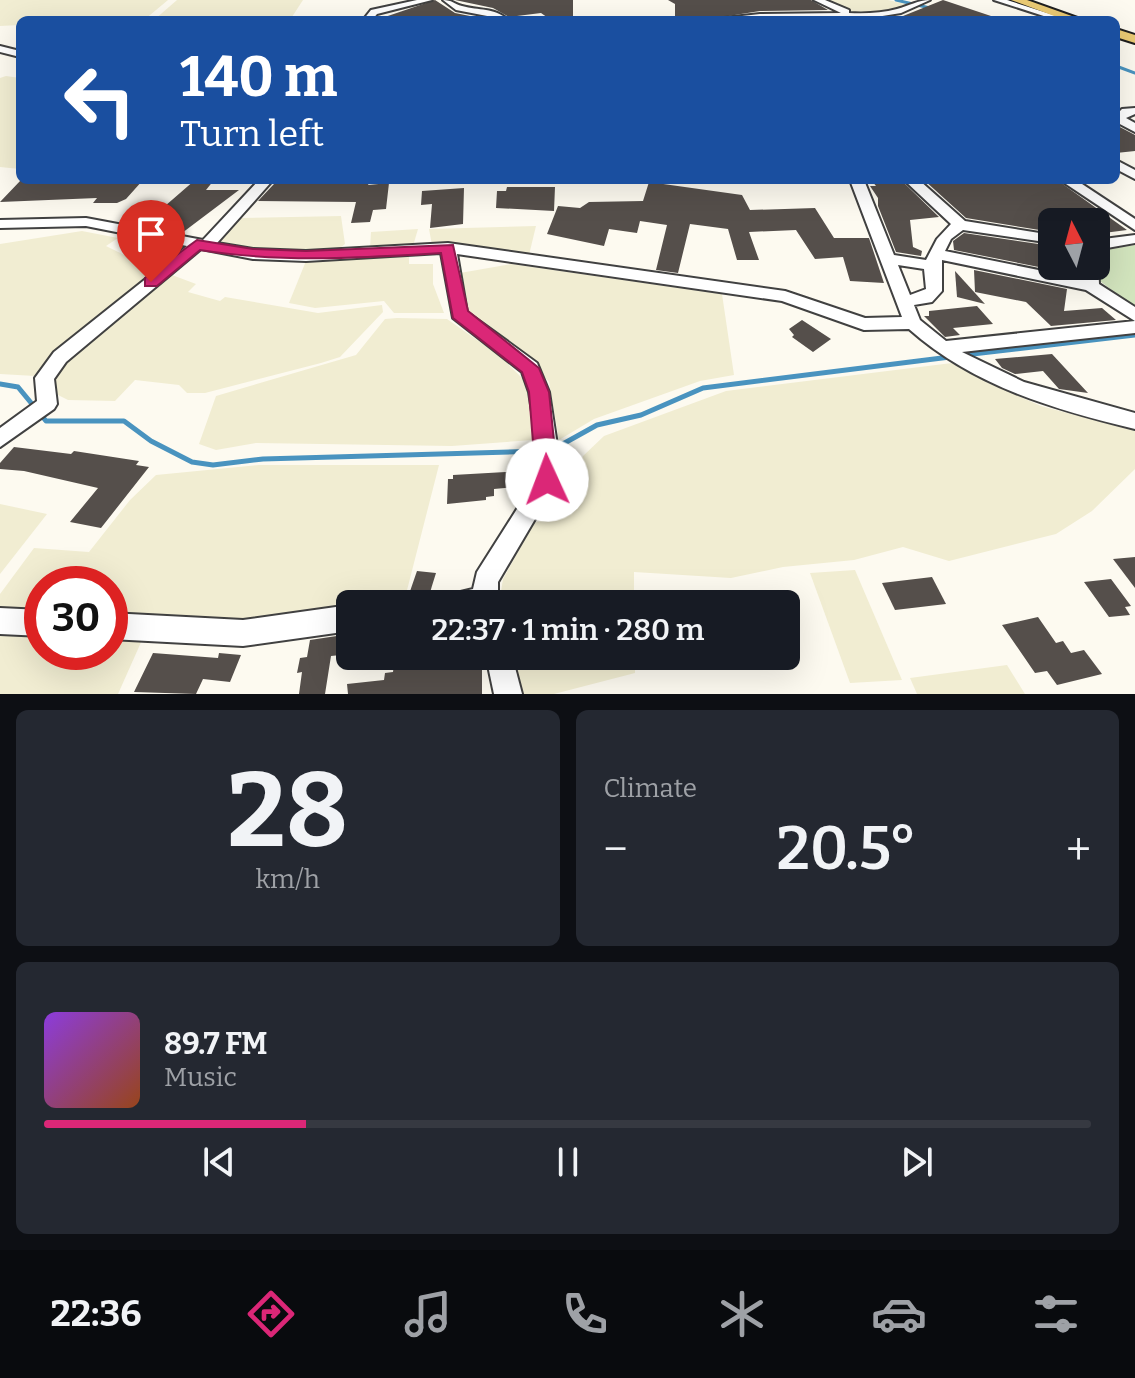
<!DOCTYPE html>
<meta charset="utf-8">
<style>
:root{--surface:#171b24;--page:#242831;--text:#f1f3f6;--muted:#9ea1a6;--line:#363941;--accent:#db2777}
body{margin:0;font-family:Bitter,serif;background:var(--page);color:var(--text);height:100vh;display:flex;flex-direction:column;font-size:30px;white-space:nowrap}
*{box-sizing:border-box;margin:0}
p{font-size:26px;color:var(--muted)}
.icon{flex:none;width:44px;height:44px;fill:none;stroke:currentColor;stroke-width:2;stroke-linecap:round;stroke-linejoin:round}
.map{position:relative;height:694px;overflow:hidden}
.panel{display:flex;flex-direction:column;gap:16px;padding:16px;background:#0d0f14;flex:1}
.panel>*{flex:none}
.banner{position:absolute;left:16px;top:16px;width:1104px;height:168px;border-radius:12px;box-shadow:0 8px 32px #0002;background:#1a4fa0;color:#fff;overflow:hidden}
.needle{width:52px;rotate:354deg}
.buttons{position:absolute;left:1038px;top:208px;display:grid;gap:16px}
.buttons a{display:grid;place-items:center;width:72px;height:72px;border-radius:12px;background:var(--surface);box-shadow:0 8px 32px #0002;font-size:40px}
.speed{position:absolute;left:24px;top:566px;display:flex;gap:16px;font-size:40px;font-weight:700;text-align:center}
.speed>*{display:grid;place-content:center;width:104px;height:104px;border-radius:50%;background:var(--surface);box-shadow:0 8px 32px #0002;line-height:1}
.speed .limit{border:12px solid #d22;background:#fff;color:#111}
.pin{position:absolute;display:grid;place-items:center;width:68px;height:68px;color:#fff;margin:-82px -34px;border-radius:50% 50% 50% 0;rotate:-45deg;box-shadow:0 0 8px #0007}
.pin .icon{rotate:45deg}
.me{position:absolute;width:88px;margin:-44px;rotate:358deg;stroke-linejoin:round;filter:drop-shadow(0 0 6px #0008)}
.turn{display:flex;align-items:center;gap:28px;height:168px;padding:0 32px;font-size:36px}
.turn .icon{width:104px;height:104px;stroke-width:2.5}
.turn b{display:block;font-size:56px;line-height:68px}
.big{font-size:60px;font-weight:600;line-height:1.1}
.panel .card{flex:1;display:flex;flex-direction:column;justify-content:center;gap:12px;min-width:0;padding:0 28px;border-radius:12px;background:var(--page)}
.panel .dial{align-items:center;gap:0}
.dial b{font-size:104px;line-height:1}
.song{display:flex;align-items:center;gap:24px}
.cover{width:96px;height:96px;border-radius:12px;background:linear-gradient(135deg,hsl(270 70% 55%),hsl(20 70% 35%))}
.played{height:8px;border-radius:4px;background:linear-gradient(90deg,var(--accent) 25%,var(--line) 25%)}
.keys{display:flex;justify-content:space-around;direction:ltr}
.heat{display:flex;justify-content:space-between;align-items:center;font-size:44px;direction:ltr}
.panel .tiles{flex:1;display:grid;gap:16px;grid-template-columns:1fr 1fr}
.card:last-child{grid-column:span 2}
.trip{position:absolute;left:336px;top:590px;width:464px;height:80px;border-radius:12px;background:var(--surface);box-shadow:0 8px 32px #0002;font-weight:600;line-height:80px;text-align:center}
.tab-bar{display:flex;height:128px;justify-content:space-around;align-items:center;background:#090b0e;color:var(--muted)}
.tab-bar .icon{width:56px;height:56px}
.tab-bar .on{color:var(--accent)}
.tab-bar b{font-size:36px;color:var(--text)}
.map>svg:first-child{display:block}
</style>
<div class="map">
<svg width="1135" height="694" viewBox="0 0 1135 694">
<rect width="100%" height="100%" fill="#fdfaf0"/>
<!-- farmland -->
<g fill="#f1edd2">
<polygon points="0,0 168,0 144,20 20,20 20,25 0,26"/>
<polygon points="177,0 303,0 290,20 154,20"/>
<polygon points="828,0 888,0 910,5 867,16 842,9 844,7"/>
<polygon points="6,76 20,78 20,169 0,167 0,78"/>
<polygon points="341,216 345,244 340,248 280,251 215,243 241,218"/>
<polygon points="536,226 529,255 432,245 429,229"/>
<polygon points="418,229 413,246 370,248 371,232"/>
<polygon points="82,231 118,238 106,246 157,271 68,342 35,376 0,374 0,244"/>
<polygon points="409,255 409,264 433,264 433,284 444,313 394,313 384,301 315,308 289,303 306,261"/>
<polygon points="511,264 722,294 734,375 700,381 594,419 559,440 549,382 533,364 467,313 460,273"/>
<polygon points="172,275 196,284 188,292 220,301 225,297 318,313 382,305 383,312 340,357 321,363 205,393 187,393 179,385 135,380 115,401 68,400 58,395 54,382 69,356"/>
<polygon points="397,318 447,319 500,356 524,380 530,395 533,440 452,446 256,443 216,450 199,444 216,396 356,355 385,319"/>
<polygon points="952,363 986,382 1041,406 1135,431 1135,469 1092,511 1056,534 949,561 903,547 854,560 783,567 731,578 634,572 634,604 499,604 503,579 534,523 558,515 578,489 577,474 583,456 604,436 726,391"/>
<polygon points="259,465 439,465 404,602 350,604 350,609 248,621 110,617 110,584 42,584 42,613 0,610 0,594 34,548 89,552 130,500 156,475"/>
<polygon points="0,504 47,514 0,574"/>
<polygon points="855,570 902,680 850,683 810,573"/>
<polygon points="0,630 42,633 42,652 110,652 110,638 142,640 118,694 0,694"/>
<polygon points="510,656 635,656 635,673 554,694 523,694"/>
<polygon points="1007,665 1025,694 917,694 910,678"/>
</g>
<!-- green -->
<polygon fill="#d2e4bd" points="1135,245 1135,308 1100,281 1099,251"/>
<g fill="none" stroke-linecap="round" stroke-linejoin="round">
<!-- stream-far1 -->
<g stroke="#4993bf" stroke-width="3">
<polyline points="896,0 930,8"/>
<polyline points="1116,66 1135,73"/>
</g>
<!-- stream -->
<g stroke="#4993bf" stroke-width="5">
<polyline points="964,355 1135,335"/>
<polyline points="0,384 18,387 46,421 124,421 151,441 192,462 213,465 263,459 542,451"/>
<polyline points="552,450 597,425 641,415 703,388 950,357"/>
</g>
</g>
<!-- building -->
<g fill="#554f4b">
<polygon points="435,0 455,13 490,20 376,20"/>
<polygon points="455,0 573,0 573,17 551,20 541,13 509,17 493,8"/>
<polygon points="668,0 811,0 828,10 760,11 703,20 675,20 675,4"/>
<polygon points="943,0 997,18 997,20 893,20"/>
<polygon points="1116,125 1135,135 1135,151 1116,153"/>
<polygon points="21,180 143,180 126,199 117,203 93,203 97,198 0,202"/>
<polygon points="195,180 214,180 206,190 239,190 182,233 160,229 170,222 150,219"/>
<polygon points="359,180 371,180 368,185 389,183 386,209 373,210 370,222 351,223 356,202 258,201 274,184"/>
<polygon points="901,180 939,217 910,220 913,247 922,251 921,256 896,252 878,206 878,198 870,186 876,186 872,181"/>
<polygon points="924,180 1057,180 1127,230 1096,234 1096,222 1049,222 1052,232 966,218"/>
<polygon points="649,182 742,195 750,210 815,208 834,238 869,238 884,283 850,281 843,257 815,259 796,230 749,232 759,260 737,260 728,229 690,224 678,273 656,270 667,225 640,221 637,233 609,229 604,246 547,234 558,206 580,208 589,202 643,201"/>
<polygon points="507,187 555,187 554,211 496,208 497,191 506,191"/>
<polygon points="464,188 463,224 430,228 432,204 421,205 422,191"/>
<polygon points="964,233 1052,246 1052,266 1069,268 1069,273 954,250 953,241"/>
<polygon points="974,270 1067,289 1064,311 1102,308 1116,320 1051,326 1026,302 975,292"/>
<polygon points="955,271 985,304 957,297"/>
<polygon points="977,306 993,324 953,328 960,335 945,337 924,316 929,316 929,311"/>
<polygon points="802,320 831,339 813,352 792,337 794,335 789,329"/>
<polygon points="1052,354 1088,393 1059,389 1043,371 1015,374 1002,368 995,359"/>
<polygon points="14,447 71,454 74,451 139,461 136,465 149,467 101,528 70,522 98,488 24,471 0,469 0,463"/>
<polygon points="524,471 525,486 494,489 494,496 486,497 486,500 447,504 448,479 453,479 453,475"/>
<polygon points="1135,557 1135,588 1113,559"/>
<polygon points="417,571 436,573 427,602 407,600"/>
<polygon points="932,577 946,604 895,610 882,583"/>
<polygon points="1111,579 1131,606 1125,607 1130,615 1109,617 1084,582"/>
<polygon points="1038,617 1056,643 1063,641 1071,653 1084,650 1102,674 1057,685 1047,671 1035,673 1002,625"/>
<polygon points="350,634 350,654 331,656 325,694 299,694 302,672 297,673 300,658 307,657 310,640"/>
<polygon points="153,653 218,658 219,653 241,655 230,682 203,679 196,694 134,692"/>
<polygon points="395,656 417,656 416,669 464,663 464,656 482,656 482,694 348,694 347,684 384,680 385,673 393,672"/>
</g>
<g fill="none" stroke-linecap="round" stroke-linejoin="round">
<defs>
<g id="minor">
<polygon points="417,0 432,0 377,14 372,20 363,20 371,10"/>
<path d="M443,0C452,0 454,4 462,6C479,11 494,7 508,20L456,10Z"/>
<path d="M814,0H825L849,10V13C865,14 882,13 897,9C909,6 918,0 930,0L901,13L870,18L706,20L760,14L841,13Z"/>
<polygon points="994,0 1007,0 1069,20 1056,20"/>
<polygon points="0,46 20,51 20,57 0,52"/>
<polygon points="1135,108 1135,114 1126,118 1135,123 1135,132 1116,122 1116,115 1122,109"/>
<polygon points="1116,160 1135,170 1135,179 1116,169"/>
<path d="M259,180H273L217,243L253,249L306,251L448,243L785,291L865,318L902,317L850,180H864L894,255L926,260L937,239L951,224L904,180H919L965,221L1052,235V243L963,230L951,239L945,251L1083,279L1084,266H1096L1098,263L1099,284L1135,307V321L1086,290L942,260V291L932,302L914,305L920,320L946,341L1135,321V333L962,352L1024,382L1135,413V429C1053,409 973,386 909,329L864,330L782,301L457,254L467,312L537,363L549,392L557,445L558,480L498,582V604H444L448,595L473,589L477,572L536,479L537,445L529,392L522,372L453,318L441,253L306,261L253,259L201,249L66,362L54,379L57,404L54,409L0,447V428L37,401L35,378L54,352L187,246L86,226L0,228V220L86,218L203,240ZM898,265L924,269L926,289L910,295Z"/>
<polygon points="1060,180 1076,180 1135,219 1135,230"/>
<polygon points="1135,235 1135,243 1096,250 1096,240"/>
<polygon points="350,605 350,631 243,646 110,639 110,613 243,620"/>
<polygon points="0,608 42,610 42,636 0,634"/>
<polygon points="486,656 512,656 522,694 494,694"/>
</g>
<g id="major">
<polygon points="1011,0 1027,0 1083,20 1065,20"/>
<polygon points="1116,29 1135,35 1135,43 1116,37"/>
</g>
</defs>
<!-- minor casing -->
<use href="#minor" stroke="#414141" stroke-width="4"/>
<!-- major casing -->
<use href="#major" stroke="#1f1f1f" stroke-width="4"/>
<!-- minor -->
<use href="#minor" fill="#fff" fill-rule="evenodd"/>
<!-- major -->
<use href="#major" fill="#eaca74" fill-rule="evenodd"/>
</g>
<!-- route -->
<path fill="#db2777" stroke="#8e194d" stroke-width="2" d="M197,240L253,249L306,251L453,245L468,311L539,368L549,392L558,480L555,486H540L536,480L529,392L522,372L453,318L441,253C359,258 281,263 200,250L157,286H145V278Z"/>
</svg>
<div class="buttons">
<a><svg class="needle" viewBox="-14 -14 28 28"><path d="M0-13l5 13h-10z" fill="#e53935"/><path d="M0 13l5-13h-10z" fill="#9ea1a6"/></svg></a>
</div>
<div class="speed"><div class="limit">30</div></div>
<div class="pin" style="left:151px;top:282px;background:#d93025"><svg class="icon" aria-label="arrive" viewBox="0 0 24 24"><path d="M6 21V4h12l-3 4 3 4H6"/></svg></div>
<svg class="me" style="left:547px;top:480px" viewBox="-20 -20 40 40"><circle r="19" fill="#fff"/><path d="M0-13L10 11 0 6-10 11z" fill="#db2777"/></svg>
<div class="trip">22:37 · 1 min · 280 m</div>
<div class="banner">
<div class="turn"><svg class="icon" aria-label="left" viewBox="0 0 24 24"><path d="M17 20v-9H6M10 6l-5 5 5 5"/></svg><div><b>140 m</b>Turn left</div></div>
</div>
</div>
<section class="panel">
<div class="tiles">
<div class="card dial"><b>28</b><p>km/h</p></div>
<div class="card"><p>Climate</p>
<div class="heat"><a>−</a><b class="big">20.5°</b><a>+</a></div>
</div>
<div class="card">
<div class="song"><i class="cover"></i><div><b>89.7 FM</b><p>Music</p></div></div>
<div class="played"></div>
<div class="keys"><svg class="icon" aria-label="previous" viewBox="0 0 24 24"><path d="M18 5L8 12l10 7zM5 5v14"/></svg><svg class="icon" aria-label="pause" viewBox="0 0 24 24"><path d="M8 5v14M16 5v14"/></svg><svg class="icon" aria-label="next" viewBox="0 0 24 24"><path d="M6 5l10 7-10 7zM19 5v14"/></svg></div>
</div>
</div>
</section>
<nav class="tab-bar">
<b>22:36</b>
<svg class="icon on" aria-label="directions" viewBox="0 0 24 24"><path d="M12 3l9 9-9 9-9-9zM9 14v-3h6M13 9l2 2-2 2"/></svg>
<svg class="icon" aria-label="music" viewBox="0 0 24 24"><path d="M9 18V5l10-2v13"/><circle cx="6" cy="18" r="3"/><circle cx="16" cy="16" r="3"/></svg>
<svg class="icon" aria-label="phone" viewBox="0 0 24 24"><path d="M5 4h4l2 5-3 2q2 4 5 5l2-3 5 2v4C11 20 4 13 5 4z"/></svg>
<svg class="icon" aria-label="climate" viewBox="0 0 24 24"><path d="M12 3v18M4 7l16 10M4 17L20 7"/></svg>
<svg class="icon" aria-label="car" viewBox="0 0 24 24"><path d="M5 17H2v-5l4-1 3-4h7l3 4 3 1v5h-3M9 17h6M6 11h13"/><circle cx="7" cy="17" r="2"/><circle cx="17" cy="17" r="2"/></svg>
<svg class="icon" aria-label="filters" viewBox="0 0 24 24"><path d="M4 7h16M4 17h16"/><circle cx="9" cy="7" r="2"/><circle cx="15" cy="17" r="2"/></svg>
</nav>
